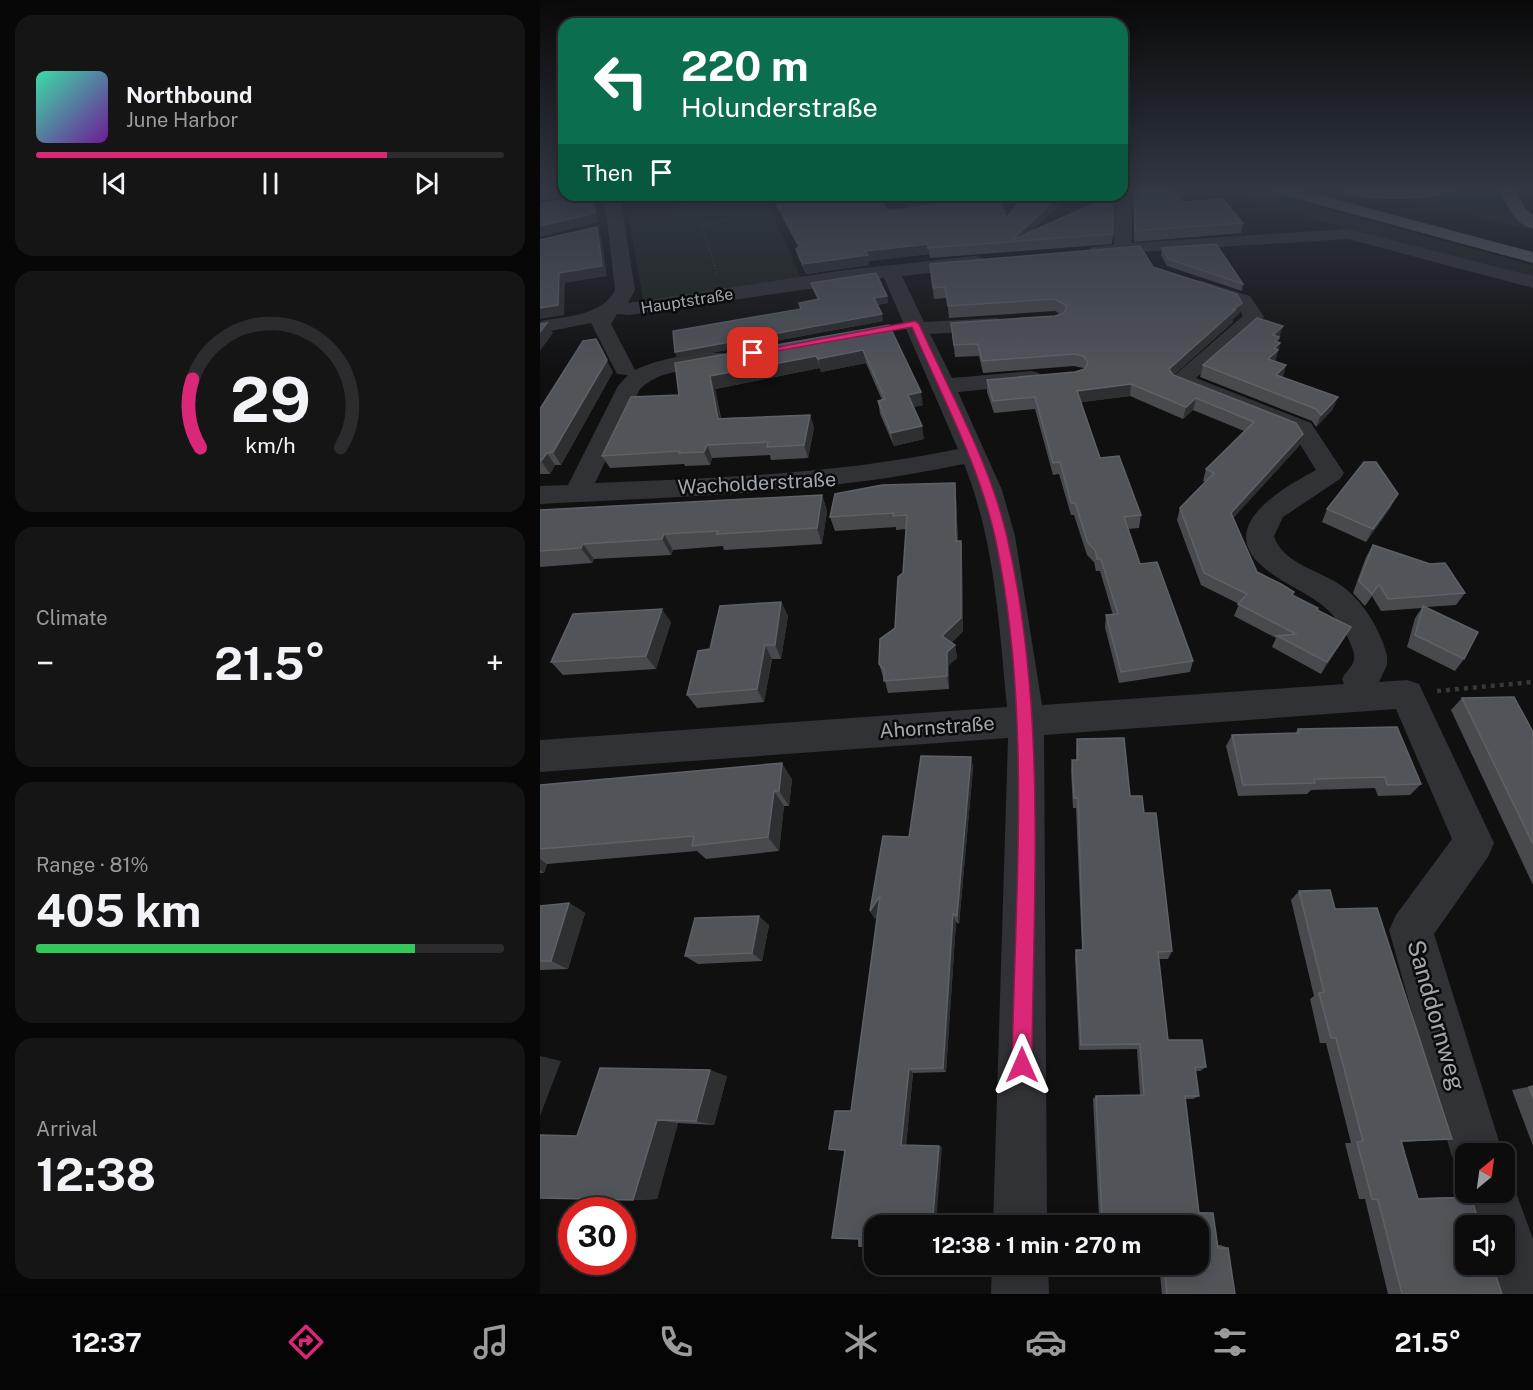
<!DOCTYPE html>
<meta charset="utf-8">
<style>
:root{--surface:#0c0c0d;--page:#151516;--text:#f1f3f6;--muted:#9a9b9d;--line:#2c2c2e;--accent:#db2777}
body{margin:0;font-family:"Public Sans",sans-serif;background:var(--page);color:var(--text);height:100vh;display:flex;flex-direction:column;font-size:22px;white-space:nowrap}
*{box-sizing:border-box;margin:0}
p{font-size:20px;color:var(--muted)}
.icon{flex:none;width:33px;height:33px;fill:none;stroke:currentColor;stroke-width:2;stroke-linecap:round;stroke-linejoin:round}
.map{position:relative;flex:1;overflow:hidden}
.panel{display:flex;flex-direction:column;gap:15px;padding:15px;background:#070707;width:540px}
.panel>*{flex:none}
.top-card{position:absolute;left:18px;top:18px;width:570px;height:183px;border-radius:18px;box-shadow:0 3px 15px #0003,0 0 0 2px var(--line);background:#0b6e4f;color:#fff;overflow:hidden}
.needle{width:39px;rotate:29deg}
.buttons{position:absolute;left:915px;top:1143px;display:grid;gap:12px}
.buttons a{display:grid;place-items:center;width:60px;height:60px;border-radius:12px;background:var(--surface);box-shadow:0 3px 15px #0003,0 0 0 2px var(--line);font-size:30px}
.speed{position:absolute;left:18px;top:1197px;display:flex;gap:12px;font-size:30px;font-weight:700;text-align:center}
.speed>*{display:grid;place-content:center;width:78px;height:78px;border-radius:50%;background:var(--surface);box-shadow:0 3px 15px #0003,0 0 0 2px var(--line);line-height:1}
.speed .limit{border:9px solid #d22;background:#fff;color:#111}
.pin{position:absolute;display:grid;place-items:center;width:51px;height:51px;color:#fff;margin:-26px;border-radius:12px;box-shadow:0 3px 9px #0006}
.me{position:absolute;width:66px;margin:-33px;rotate:0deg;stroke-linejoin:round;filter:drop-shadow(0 0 4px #0008)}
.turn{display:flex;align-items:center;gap:21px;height:126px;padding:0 24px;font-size:27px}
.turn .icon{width:78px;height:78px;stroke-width:2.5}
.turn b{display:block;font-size:42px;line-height:51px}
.then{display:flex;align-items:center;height:57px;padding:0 24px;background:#0003;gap:12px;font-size:22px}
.big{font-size:45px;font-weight:700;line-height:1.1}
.panel .card{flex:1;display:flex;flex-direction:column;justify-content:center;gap:9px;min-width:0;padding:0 21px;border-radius:18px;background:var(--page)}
.panel .dial{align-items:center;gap:0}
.dial svg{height:156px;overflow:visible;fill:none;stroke:var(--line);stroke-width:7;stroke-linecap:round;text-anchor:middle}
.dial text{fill:var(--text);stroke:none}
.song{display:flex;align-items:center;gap:18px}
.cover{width:72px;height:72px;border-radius:9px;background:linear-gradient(135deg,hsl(160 70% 55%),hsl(280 70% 35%))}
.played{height:6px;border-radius:3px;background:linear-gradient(90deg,var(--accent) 75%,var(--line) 75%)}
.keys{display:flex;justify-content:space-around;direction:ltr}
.heat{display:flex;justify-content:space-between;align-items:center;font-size:33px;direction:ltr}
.charge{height:9px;border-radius:4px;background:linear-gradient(90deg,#34c759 81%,var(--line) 0)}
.trip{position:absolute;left:324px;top:1215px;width:345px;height:60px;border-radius:18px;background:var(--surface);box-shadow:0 3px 15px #0003,0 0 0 2px var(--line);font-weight:700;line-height:60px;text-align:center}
.tab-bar{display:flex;height:96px;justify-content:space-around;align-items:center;background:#050505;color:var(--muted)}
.tab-bar .icon{width:42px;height:42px}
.tab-bar .on{color:var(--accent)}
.tab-bar b{font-size:27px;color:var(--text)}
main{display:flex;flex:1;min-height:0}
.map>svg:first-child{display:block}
</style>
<main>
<section class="panel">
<div class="card">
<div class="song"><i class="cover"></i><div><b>Northbound</b><p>June Harbor</p></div></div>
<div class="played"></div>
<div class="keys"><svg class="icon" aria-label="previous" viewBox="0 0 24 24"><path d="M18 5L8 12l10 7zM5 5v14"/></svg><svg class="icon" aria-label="pause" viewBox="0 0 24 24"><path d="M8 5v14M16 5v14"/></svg><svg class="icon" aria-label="next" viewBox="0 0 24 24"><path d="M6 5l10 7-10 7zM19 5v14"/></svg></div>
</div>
<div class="card dial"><svg viewBox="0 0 100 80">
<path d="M14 69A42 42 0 1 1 86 69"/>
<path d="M14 69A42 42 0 0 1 10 34" stroke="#db2777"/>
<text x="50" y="56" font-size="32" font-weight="700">29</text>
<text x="50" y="72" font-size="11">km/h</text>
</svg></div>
<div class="card"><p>Climate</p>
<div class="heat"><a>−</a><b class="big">21.5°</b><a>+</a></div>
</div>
<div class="card"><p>Range · 81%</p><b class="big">405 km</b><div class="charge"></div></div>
<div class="card"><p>Arrival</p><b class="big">12:38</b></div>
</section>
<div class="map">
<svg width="993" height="1294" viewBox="0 0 993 1294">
<rect width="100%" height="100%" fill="#101011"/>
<!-- green -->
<g fill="#1c231d">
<polygon points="678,190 715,190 993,265 993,279 801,227"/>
<polygon points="930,190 956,190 965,209 992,231 869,199 888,200"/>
<polygon points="224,195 261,278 109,301 103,299 88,215"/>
<polygon points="357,195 572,195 572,203 482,199 372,213"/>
</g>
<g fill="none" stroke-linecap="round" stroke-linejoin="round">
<!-- path-far1 -->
<polyline stroke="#37393d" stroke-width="2" stroke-dasharray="1.5 2" stroke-linecap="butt" points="177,273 161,225 219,212"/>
<!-- path -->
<polyline stroke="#37393d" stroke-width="4.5" stroke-dasharray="4 5" stroke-linecap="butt" points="897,691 993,682"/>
<!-- minor -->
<g fill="#313236" fill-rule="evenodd">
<polygon points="582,190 591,190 592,243 808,229 993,276 993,288 808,239 552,255 549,251 552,247 574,245 575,195 582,195"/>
<path d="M64,195H80L95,290L88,303L306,270L435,256L442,258L444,262L442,266L435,268L362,276L384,322L456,318L463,320L466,324L463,328L456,330L390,334L412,378L491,371L499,373L502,378L499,383L491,385L418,392L462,490L475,536L502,705L804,684L802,679C805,673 813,666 814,660C815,653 811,645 808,638C789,598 760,595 728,571C671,529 739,490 776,470L753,433L632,385L629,380L703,316L696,304L652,290L649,286L652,282L659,280L710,296L724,317L656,378L771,423L804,473L800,479L743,517L734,536C742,563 778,570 799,584C822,599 841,630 847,656V665L839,682L867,680L879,684L954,843L948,857L894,934L963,1154H926V1175L919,1172L911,1154L849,930L856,915L912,839L856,709L504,735L507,1226H453L468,738L0,772V740L467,707C459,625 455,541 424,464C284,494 142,496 0,504V486L28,485L78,386L88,375L77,374L51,323L0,333V321C24,317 64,315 75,290ZM344,278L418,449C298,474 177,478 55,483L100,389C121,369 151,370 178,366L186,364L189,359L186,354C165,349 114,360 95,370L71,324L77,314L89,315Z"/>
<polygon points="226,195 258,195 256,198 226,201 224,198"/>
<polygon points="964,1171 969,1173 993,1239 993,1294 956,1294 946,1264 964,1264 964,1226 933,1226 923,1192 926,1186 926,1192 964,1192"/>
<polygon points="452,1264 508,1264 509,1294 451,1294"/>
</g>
<!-- highway -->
<g fill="#5d6066" fill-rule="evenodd">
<polygon points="734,190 761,190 993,252 993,263 736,193"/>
<path d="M800,190H915C904,202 811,202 800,190Z"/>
<path d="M959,190H975L985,208L993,215V229C975,225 967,205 959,190Z"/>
</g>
</g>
<!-- wall -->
<g fill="#484a4e">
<polygon points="594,190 627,190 642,202 703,223 701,233 594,242"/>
<polygon points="486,195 529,195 491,232 573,234 572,244 390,258 389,254 329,261 329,265 266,274 259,259 256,249 258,247 237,207 234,198 348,211 466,218"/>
<polygon points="622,248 703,284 702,291 627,266 621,255"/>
<polygon points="390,264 613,267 702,303 699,314 693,319 693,322 634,375 763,434 759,446 693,518 717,572 754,592 752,596 777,610 811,627 781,674 732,647 736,638 694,616 699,604 661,585 637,520 640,508 665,482 663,481 666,469 704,431 653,410 643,419 590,396 541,402 560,458 601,515 599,528 588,529 600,564 653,661 650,672 579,683 565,627 566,615 573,615 560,571 556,571 554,562 547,555 534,515 531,515 519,474 513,475 495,409 454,413 447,392 447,380 535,372 544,369 543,368 534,366 443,373 439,356 415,357 411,323 515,316 520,314 515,311 409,318 407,298 394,299"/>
<polygon points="271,283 347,296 348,303 337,305 343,321 138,359 135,352 261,309 259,303 278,300 273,290"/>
<polygon points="349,325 383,405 373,407 384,439 354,446 340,414 338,401 342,400 326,363 281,372 280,368 175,389 181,418 270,415 274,428 268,458 231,460 230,455 172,458 170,465 145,466 144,464 70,468 62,456 139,395"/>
<polygon points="740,338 738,342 740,343 738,350 735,362 743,377 793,409 776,427 772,421 660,377 663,365"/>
<polygon points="73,372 21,465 15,465 10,474 0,474 0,409"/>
<polygon points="282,495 287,511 282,544 184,550 183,546 133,550 131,555 54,559 52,563 0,567 0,510"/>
<polygon points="416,497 418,541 421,541 422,555 423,631 411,643 415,645 417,658 409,665 409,689 348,693 344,678 343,677 339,664 355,628 363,573 366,529 356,530 356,527 295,531 290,517"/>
<polygon points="851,507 826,542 782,522 787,509"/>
<polygon points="833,545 925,593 916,605 886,607 924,659 915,671 867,647 875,618 882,608 841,611 832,596 825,606 813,593 826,557"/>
<polygon points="241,602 248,616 241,659 232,659 224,702 157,708 147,695 170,649"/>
<polygon points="131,622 116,669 23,675 11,662"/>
<polygon points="922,698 993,732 993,885 911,710"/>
<polygon points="758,729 881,784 870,795 838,796 835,788 771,790 767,794 698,796 686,746 692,735 755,733"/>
<polygon points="537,739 590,796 604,813 632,951 628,959 619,959 628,1040 666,1067 660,1071 655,1071 659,1096 653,1099 645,1099 659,1212 673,1213 677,1245 681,1245 688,1248 695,1294 622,1294 619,1264 658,1264 658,1226 615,1226 615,1218 562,1219 559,1217 553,1099 556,1096 600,1095 597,1049 539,1050 535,958 536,950 542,950 536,808 533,808 531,771 532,760 536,760 536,751"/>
<polygon points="431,757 433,768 419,924 416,922 406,1072 373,1073 366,1145 402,1147 319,1239 305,1151 289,1149 311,1111 337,916 335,919 330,911 369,837"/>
<polygon points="252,779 249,806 244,806 239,851 166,859 157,851 7,864 4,873 0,873 0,785"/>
<polygon points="759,891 795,909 912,1139 862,1142 877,1198 914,1197 931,1197 962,1294 848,1294 825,1199 819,1199 805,1143 811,1143 786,1043 780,1043 770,999 774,996 751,900"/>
<polygon points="29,903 45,913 28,969 0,970 0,906"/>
<polygon points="229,925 222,961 158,964 145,956"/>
<polygon points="187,1076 174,1125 138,1123 117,1199 93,1200 37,1136"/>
<polygon points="993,1086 993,1146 972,1090"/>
</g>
<!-- shaded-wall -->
<g fill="#2d2f31">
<polygon points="3,190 24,190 24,195 28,195 0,201 0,191"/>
<polygon points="121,195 133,195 134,200 110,203 107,197"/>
<polygon points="520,195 529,195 482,241 472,240"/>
<polygon points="53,202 57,211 59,222 0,237 0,226"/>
<polygon points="57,227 61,236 67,276 25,283 24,315 0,319 0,308 19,273"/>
<polygon points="388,244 389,254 329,261 329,265 266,274 263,264 325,251"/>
<polygon points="347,296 348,303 335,305 334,298"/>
<polygon points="702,303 699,314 693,319 693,322 627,381 629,369 693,310"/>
<polygon points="342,314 343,321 138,359 135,352"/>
<polygon points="7,323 13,333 0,351 0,332"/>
<polygon points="743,326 737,345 740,343 735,362 728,359 733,335"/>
<polygon points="56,339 73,372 21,465 13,452"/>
<polygon points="323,350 326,363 281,372 278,359"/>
<polygon points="276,356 280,368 175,389 183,431 178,419 170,376"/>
<polygon points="746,365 743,377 736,375"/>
<polygon points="591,384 590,396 536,403 537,391"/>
<polygon points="381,392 383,405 370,408 368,395"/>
<polygon points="798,397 793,409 776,427 781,415"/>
<polygon points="656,398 653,410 643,419 646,407"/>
<polygon points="270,415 274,428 268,458 264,445"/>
<polygon points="382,426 384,439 354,446 351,433"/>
<polygon points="763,434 759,446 687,525 691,513"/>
<polygon points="167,445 172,458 170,465 164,452"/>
<polygon points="7,453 15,465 10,474 1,461"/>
<polygon points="415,483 416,497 418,555 416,541"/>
<polygon points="858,494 851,507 826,542 833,529"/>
<polygon points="282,495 287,511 282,544 277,528"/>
<polygon points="124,534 133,550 131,555 122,539"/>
<polygon points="421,541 422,555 423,631 404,649 402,636"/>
<polygon points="43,544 54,559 52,563 41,548"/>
<polygon points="241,602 248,616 241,659 235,645"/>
<polygon points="122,609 131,622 116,669 106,656"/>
<polygon points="811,627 804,639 781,674 787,662"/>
<polygon points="225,645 232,659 224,702 217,689"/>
<polygon points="415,645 417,658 409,665 409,689 407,676 407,652"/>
<polygon points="431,757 433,768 419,924 417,916"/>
<polygon points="242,763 252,779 249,806 239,791"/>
<polygon points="234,791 244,806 239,851 228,837"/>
<polygon points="0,859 7,864 4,873 0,870"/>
<polygon points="340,896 344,905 335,919 330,911"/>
<polygon points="29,903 45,913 28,969 11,961"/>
<polygon points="413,914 416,922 406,1072 403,1068"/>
<polygon points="219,916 229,925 222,961 212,953"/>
<polygon points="0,1056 21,1061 0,1116"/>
<polygon points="369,1069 373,1073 366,1147 361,1145"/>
<polygon points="170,1070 187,1076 174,1125 156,1121"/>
<polygon points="117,1120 138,1123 117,1199 93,1200"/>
<polygon points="399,1146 402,1147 396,1226 392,1226"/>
</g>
<!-- building -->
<g fill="#515459" stroke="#5e6167" stroke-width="1.5">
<polygon points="594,190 627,190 638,194 642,202 683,199 703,223 595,231"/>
<polygon points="41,195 46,195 53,202 55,213 0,226 0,204"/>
<polygon points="107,195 121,195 107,197"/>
<polygon points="252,195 335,195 348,211 459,195 466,218 486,195 520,195 472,240 573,195 573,234 388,248 388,244 325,251 328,255 263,264 256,249 260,246 234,198"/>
<polygon points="57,227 62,266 19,273 18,305 0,308 0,240"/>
<polygon points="676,244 703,284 628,259 622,248"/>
<polygon points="600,246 613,267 697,294 702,303 693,310 695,310 629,369 633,375 756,423 763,434 691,513 717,572 741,584 754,592 752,595 778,608 777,610 811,627 787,662 737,636 756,634 698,604 707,594 664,573 640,508 674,473 666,469 714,422 656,398 646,407 591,384 537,391 560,458 579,456 601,515 584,517 600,564 617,562 653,661 581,672 566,615 578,614 561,559 557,559 555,550 548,543 535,503 531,503 520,462 513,463 495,397 453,401 447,380 535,372 545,369 548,362 543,356 534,354 442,361 438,344 414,345 411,323 515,316 524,313 527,306 515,299 408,306 405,287 393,288 390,264"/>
<polygon points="336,273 347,296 334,298 342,314 135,352 133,331 261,309 259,303 279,299 271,283"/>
<polygon points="717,318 743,326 733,335 739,337 735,341 740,343 734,348 738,350 728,359 746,365 736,375 798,397 781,415 776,409 663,365"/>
<polygon points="7,323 0,332 0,324"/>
<polygon points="349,325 381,392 368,395 382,426 351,433 338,401 345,399 323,350 278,359 276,356 170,376 178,419 270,415 264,445 227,447 228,442 167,445 164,452 139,453 140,451 62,456 91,397 139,395 135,363"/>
<polygon points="56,339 67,360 13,452 7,453 1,461 0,461 0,409 43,341"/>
<polygon points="824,462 836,462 858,494 833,529 787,509"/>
<polygon points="415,483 416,541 421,541 421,618 402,636 415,645 407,652 407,676 344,681 344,669 339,664 340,639 355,628 358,577 363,573 367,515 353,516 354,513 290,517 295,494 342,485"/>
<polygon points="282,495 277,528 177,534 178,531 124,534 122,539 43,544 41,548 0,551 0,510"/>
<polygon points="833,545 890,564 905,563 925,593 848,599 839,584 832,594 819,581"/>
<polygon points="241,602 235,645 225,645 217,689 147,695 158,651 170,649 180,606"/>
<polygon points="883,606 938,632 924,659 875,635"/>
<polygon points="122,609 106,656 11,662 33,614"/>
<polygon points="974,697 993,732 993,742 992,742 993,744 993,844 922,698"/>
<polygon points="857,727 881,784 847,785 845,777 774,779 775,783 703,785 692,735 759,733 758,729"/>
<polygon points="584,738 590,796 602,796 604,813 616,813 632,951 618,952 628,1040 662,1040 666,1067 655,1067 659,1096 645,1096 659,1213 673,1213 678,1248 688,1248 695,1294 627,1294 624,1264 658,1264 658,1226 620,1226 619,1218 562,1219 556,1096 604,1095 600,1044 541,1045 536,950 543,950 538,798 534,798 532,760 538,760 537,739"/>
<polygon points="381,756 431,757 417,916 413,914 403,1068 369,1069 361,1145 399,1146 392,1226 334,1226 334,1247 319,1246 319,1239 292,1238 305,1150 289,1149 295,1111 311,1111 340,896 330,911 343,836 369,837"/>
<polygon points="242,763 239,791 234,791 228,837 152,846 154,836 0,849 0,785"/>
<polygon points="790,890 795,909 837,908 912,1139 861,1141 878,1199 931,1197 940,1226 926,1226 926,1264 952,1264 962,1294 862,1294 838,1200 832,1199 817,1142 823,1141 796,1038 791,1038 779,993 784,992 759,891"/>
<polygon points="29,903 11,961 0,961 0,906"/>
<polygon points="219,916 212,953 145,956 155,918"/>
<polygon points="60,1068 170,1070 156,1121 117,1120 93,1200 0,1198 0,1135 37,1136"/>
<polygon points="993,1086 993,1098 989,1087"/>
</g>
<!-- sky -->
<linearGradient id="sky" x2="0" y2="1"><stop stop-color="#090909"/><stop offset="0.51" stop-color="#313743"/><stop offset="1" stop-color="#313743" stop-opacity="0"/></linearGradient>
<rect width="993" height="371" fill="url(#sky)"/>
<!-- route -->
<path fill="#db2777" stroke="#8e194d" stroke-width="1.5" d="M375,321L379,324C410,393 450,463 467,537C507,708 493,891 492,1065L489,1072L482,1075L475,1072L472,1065C475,892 492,707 455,537C439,464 401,395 372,327L213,355L208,353Z"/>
<g text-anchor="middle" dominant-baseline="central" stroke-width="5" stroke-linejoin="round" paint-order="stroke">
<!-- far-street labels -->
<g font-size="16" fill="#a2a7b1" stroke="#0b0b0c">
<text transform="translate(147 301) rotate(-9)">Hauptstraße</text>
</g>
<!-- street labels -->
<g font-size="20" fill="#a2a7b1" stroke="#0b0b0c">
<text transform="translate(217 483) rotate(-3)">Wacholderstraße</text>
<text transform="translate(397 727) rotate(-4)">Ahornstraße</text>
</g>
<!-- near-street labels -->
<g font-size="24" fill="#a2a7b1" stroke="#0b0b0c">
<text transform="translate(897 1015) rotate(74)">Sanddornweg</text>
</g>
</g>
</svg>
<div class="buttons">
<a><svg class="needle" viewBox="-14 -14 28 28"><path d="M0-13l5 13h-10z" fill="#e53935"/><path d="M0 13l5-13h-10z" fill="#9a9b9d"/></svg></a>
<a><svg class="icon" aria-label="sound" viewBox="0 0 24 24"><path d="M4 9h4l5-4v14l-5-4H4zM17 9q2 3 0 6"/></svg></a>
</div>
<div class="speed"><div class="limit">30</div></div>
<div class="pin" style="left:213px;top:353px;background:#d93025"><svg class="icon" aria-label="arrive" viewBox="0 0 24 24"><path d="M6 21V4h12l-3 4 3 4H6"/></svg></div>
<svg class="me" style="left:482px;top:1065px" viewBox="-20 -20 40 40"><path d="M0-17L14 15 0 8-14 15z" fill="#db2777" stroke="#fff" stroke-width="4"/></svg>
<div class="trip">12:38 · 1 min · 270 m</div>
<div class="top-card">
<div class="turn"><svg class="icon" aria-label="left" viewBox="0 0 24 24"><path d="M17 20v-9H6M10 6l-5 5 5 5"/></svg><div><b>220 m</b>Holunderstraße</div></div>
<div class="then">Then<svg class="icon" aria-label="arrive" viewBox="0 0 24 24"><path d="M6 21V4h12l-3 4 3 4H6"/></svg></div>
</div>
</div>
</main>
<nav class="tab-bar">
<b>12:37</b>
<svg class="icon on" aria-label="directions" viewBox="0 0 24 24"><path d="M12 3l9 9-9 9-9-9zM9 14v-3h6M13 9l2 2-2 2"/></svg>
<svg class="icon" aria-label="music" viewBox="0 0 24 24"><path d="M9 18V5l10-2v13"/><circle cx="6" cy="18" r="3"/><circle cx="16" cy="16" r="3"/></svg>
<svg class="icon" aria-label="phone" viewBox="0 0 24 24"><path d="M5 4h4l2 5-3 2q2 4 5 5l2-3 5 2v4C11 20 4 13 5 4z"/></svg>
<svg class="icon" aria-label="climate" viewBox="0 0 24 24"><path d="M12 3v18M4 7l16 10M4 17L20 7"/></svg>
<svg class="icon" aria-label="car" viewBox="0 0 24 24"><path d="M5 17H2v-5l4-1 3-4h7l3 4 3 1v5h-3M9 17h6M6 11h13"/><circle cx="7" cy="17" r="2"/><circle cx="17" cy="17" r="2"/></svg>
<svg class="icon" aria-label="filters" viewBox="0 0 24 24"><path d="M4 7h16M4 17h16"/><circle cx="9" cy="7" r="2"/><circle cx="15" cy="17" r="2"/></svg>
<b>21.5°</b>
</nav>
